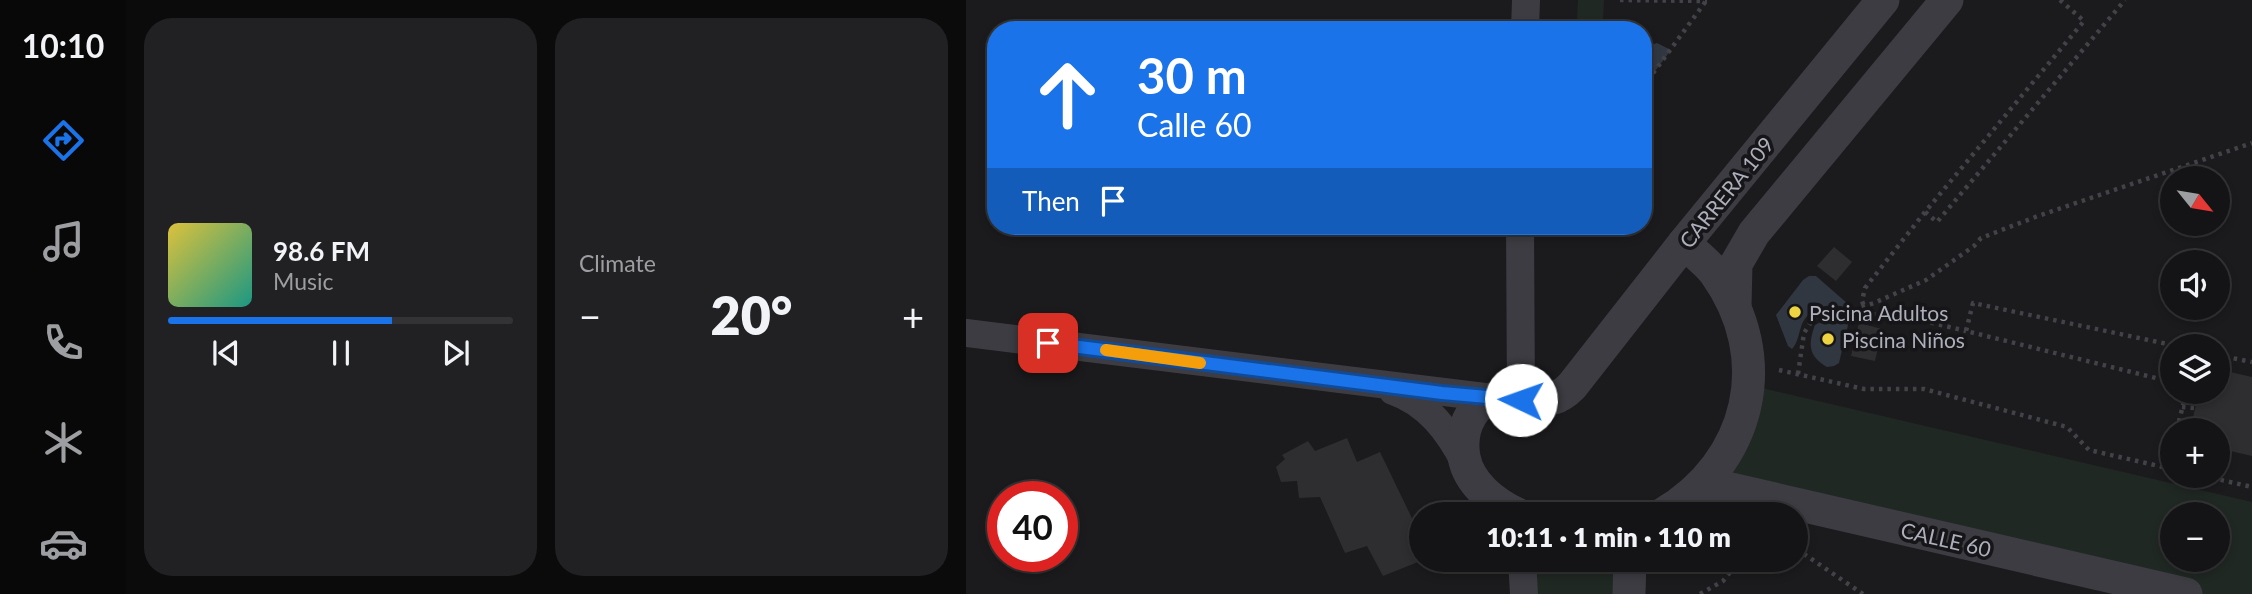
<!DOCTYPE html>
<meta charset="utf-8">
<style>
:root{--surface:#141416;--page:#212123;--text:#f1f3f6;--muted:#9d9ea1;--line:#333335;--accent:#1a73e8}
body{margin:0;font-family:Lato,sans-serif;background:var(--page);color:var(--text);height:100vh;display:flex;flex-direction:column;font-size:26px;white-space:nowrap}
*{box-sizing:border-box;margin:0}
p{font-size:23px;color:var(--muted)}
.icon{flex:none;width:38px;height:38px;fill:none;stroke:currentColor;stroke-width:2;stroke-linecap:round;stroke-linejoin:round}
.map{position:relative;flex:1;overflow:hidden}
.drawer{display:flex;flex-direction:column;gap:18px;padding:18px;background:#0b0b0c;width:840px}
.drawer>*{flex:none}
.guide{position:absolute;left:21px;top:21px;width:665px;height:214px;border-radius:28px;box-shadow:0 4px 10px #0003,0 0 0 2px var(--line);background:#1a73e8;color:#fff;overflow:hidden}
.needle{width:46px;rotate:120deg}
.buttons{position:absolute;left:1194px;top:166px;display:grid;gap:14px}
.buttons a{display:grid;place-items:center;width:70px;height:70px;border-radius:50%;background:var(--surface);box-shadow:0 4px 10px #0003,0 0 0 2px var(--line);font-size:35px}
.speed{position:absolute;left:21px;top:481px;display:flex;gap:14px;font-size:35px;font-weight:700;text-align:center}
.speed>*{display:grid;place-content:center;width:91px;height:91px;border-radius:50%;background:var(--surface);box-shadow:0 4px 10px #0003,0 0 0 2px var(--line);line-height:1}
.speed .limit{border:10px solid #d22;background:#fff;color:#111}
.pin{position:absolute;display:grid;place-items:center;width:60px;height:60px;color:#fff;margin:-30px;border-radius:14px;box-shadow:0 4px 10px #0006}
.me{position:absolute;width:77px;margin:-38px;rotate:273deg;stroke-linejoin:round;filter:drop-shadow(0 0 5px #0008)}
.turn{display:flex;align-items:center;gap:24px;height:147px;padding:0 35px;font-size:32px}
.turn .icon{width:91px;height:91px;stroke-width:2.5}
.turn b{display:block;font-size:49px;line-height:60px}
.then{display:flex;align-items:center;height:66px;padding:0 35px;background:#0003;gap:14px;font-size:26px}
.big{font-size:52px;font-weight:800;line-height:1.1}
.drawer .tile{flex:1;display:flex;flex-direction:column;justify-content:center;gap:10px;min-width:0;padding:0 24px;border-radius:28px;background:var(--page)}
.song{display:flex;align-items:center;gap:21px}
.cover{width:84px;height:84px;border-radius:10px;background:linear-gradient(135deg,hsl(50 70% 55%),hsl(170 70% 35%))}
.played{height:7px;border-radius:4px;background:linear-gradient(90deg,var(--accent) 65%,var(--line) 65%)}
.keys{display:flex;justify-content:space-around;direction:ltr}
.heat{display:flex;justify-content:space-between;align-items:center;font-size:38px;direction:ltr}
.drawer .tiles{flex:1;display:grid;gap:18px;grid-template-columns:repeat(2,1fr)}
.trip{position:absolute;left:443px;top:502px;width:399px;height:70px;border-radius:35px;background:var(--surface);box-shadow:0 4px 10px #0003,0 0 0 2px var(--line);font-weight:800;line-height:70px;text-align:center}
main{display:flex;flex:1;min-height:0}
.menu{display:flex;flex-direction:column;width:126px;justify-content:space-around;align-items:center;background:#080809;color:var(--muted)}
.menu .icon{width:49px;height:49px}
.menu .active{color:var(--accent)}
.menu b{font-size:32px;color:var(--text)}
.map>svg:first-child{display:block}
</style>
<main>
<nav class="menu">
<b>10:10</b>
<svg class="icon active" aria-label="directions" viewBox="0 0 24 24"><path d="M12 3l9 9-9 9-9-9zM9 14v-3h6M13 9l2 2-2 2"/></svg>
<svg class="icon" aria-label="music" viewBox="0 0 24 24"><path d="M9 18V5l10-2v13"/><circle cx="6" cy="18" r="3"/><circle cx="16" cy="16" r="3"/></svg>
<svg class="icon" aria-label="phone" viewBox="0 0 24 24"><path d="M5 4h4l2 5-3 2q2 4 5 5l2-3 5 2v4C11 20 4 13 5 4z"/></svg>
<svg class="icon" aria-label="climate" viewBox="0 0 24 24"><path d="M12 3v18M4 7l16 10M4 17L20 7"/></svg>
<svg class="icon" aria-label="car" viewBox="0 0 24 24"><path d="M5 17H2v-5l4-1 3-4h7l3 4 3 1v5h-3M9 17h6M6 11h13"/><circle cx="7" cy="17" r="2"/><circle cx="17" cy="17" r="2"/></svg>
</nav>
<section class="drawer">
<div class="tiles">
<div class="tile">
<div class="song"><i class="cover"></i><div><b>98.6 FM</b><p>Music</p></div></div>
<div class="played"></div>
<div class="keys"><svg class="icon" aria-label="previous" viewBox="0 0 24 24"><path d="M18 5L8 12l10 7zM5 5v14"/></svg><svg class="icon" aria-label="pause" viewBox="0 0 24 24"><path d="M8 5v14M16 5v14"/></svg><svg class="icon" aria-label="next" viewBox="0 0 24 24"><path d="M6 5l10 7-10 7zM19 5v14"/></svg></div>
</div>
<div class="tile"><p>Climate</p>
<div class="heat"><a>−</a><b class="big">20°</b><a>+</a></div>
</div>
</div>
</section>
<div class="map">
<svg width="1286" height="594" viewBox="0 0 1286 594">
<rect width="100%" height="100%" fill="#1b1b1d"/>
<!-- green -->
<g fill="#202823" fill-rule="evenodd">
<polygon points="612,0 638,0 637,19 611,19"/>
<path d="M783,385L1286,502V594H1211L739,483ZM1206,514H1251V560H1206Z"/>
<polygon points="556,560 664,560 663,594 558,594"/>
</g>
<!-- water -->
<g fill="#313741">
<path d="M691,43L705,50L677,87C677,71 671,48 691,43Z"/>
<path d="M843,276H850L882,304L878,307C861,301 840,310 835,327C832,336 832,342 826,349L822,346L810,315L837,280Z"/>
<path d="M867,316H876L883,320L882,325L873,363L868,366L861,367C842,356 842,344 849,325Z"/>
</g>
<!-- building -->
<g fill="#2e2e31">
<polygon points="868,247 886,262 870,281 851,266"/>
<polygon points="893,323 916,329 909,361 885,356"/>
<polygon points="1251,369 1286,377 1286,456 1251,448 1251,430 1224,430 1233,392 1251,392"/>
<polygon points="381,438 391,462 414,452 455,537 455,556 452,562 417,576 401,546 379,553 354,497 333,498 331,481 315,482 310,467 319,459 316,455 342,441 349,451"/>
</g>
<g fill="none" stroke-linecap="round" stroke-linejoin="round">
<!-- path -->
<g stroke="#424249" stroke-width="4.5" stroke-dasharray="3.5 5" stroke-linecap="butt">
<polyline points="654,0 741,1"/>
<polyline points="1094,0 1118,21 959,212 971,222 1159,0"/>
<polyline points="677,87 740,1"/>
<polyline points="959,212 899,288 896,301 900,311 906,314 958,321 1000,331"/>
<polyline points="893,323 897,307"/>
<polyline points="1251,355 1286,362"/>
<polyline points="813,370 898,389 958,389 1101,427 1123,450 1206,469"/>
<polyline points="832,374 838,333 847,319 859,310 884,311 908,303 960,280 1008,246 1015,238 1072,216 1286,143"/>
<polyline points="1206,382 1000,331 1007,303 1211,346"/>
<polyline points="1216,407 1229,408"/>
<polyline points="1211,430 1220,392"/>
<polyline points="1238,476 1286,487"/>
<polyline points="830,552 835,552 897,594"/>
<polyline points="734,594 757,581 774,560"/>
</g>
<!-- minor -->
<g stroke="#3c3c42" stroke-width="28">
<polyline points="559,30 560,0"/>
<polyline points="554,226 555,400"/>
<polyline points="0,333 527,398"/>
<path d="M427,391C462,403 483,432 499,463"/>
<polyline points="556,560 558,594"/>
</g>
<!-- tertiary -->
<g stroke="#3c3c42" stroke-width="33">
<polyline points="769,306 770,264 788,233 981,0"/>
<polyline points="739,483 1220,594"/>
<path d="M551,514C528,503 503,484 498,457C493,429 507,395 540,397C556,397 573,402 588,398C595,396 601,391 606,386L718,243L917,0"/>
<path d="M697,514C785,462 810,358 749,273C741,262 728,253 718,243"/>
<polyline points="663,594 664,560"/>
</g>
</g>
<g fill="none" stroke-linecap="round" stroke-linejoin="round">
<defs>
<polyline id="route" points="82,343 476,393 555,400"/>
</defs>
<!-- route casing -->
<use href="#route" stroke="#114b97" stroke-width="18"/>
<!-- route -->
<use href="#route" stroke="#1a73e8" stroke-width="12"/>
<!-- slow -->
<polyline stroke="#f59e0b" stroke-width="12" points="140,350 234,363"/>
</g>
<!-- markers -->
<g fill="#eed442" stroke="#161618" stroke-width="2.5">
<circle cx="829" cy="312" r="7"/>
<circle cx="862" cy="339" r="7"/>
</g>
<g text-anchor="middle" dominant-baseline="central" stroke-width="7" stroke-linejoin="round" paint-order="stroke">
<!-- street labels -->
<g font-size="21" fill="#aeafbc" stroke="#161618">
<text transform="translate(760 192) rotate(-51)">CARRERA 109</text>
<text transform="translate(980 539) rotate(13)">CALLE 60</text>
</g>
<!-- poi labels -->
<g font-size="21" fill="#aeafbc" stroke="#161618" text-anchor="start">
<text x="843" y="312">Psicina Adultos</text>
<text x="876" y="339">Piscina Niños</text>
</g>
</g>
</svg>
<div class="buttons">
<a><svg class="needle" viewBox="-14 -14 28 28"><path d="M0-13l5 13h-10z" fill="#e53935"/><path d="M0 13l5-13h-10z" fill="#9d9ea1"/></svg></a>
<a><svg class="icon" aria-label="sound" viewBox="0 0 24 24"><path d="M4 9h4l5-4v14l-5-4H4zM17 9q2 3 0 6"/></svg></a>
<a><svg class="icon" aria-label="layers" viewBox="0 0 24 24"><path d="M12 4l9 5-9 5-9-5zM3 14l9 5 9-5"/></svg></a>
<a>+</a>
<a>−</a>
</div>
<div class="speed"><div class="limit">40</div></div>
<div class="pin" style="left:82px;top:343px;background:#d93025"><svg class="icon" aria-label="arrive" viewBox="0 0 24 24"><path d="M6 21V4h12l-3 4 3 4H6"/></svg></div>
<svg class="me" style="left:555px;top:400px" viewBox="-20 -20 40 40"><circle r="19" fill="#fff"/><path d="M0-13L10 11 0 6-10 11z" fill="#1a73e8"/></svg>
<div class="trip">10:11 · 1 min · 110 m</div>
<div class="guide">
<div class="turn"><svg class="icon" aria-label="ahead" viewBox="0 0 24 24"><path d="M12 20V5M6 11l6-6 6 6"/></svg><div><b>30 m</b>Calle 60</div></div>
<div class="then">Then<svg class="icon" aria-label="arrive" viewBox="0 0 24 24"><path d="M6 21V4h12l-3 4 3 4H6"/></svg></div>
</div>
</div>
</main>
